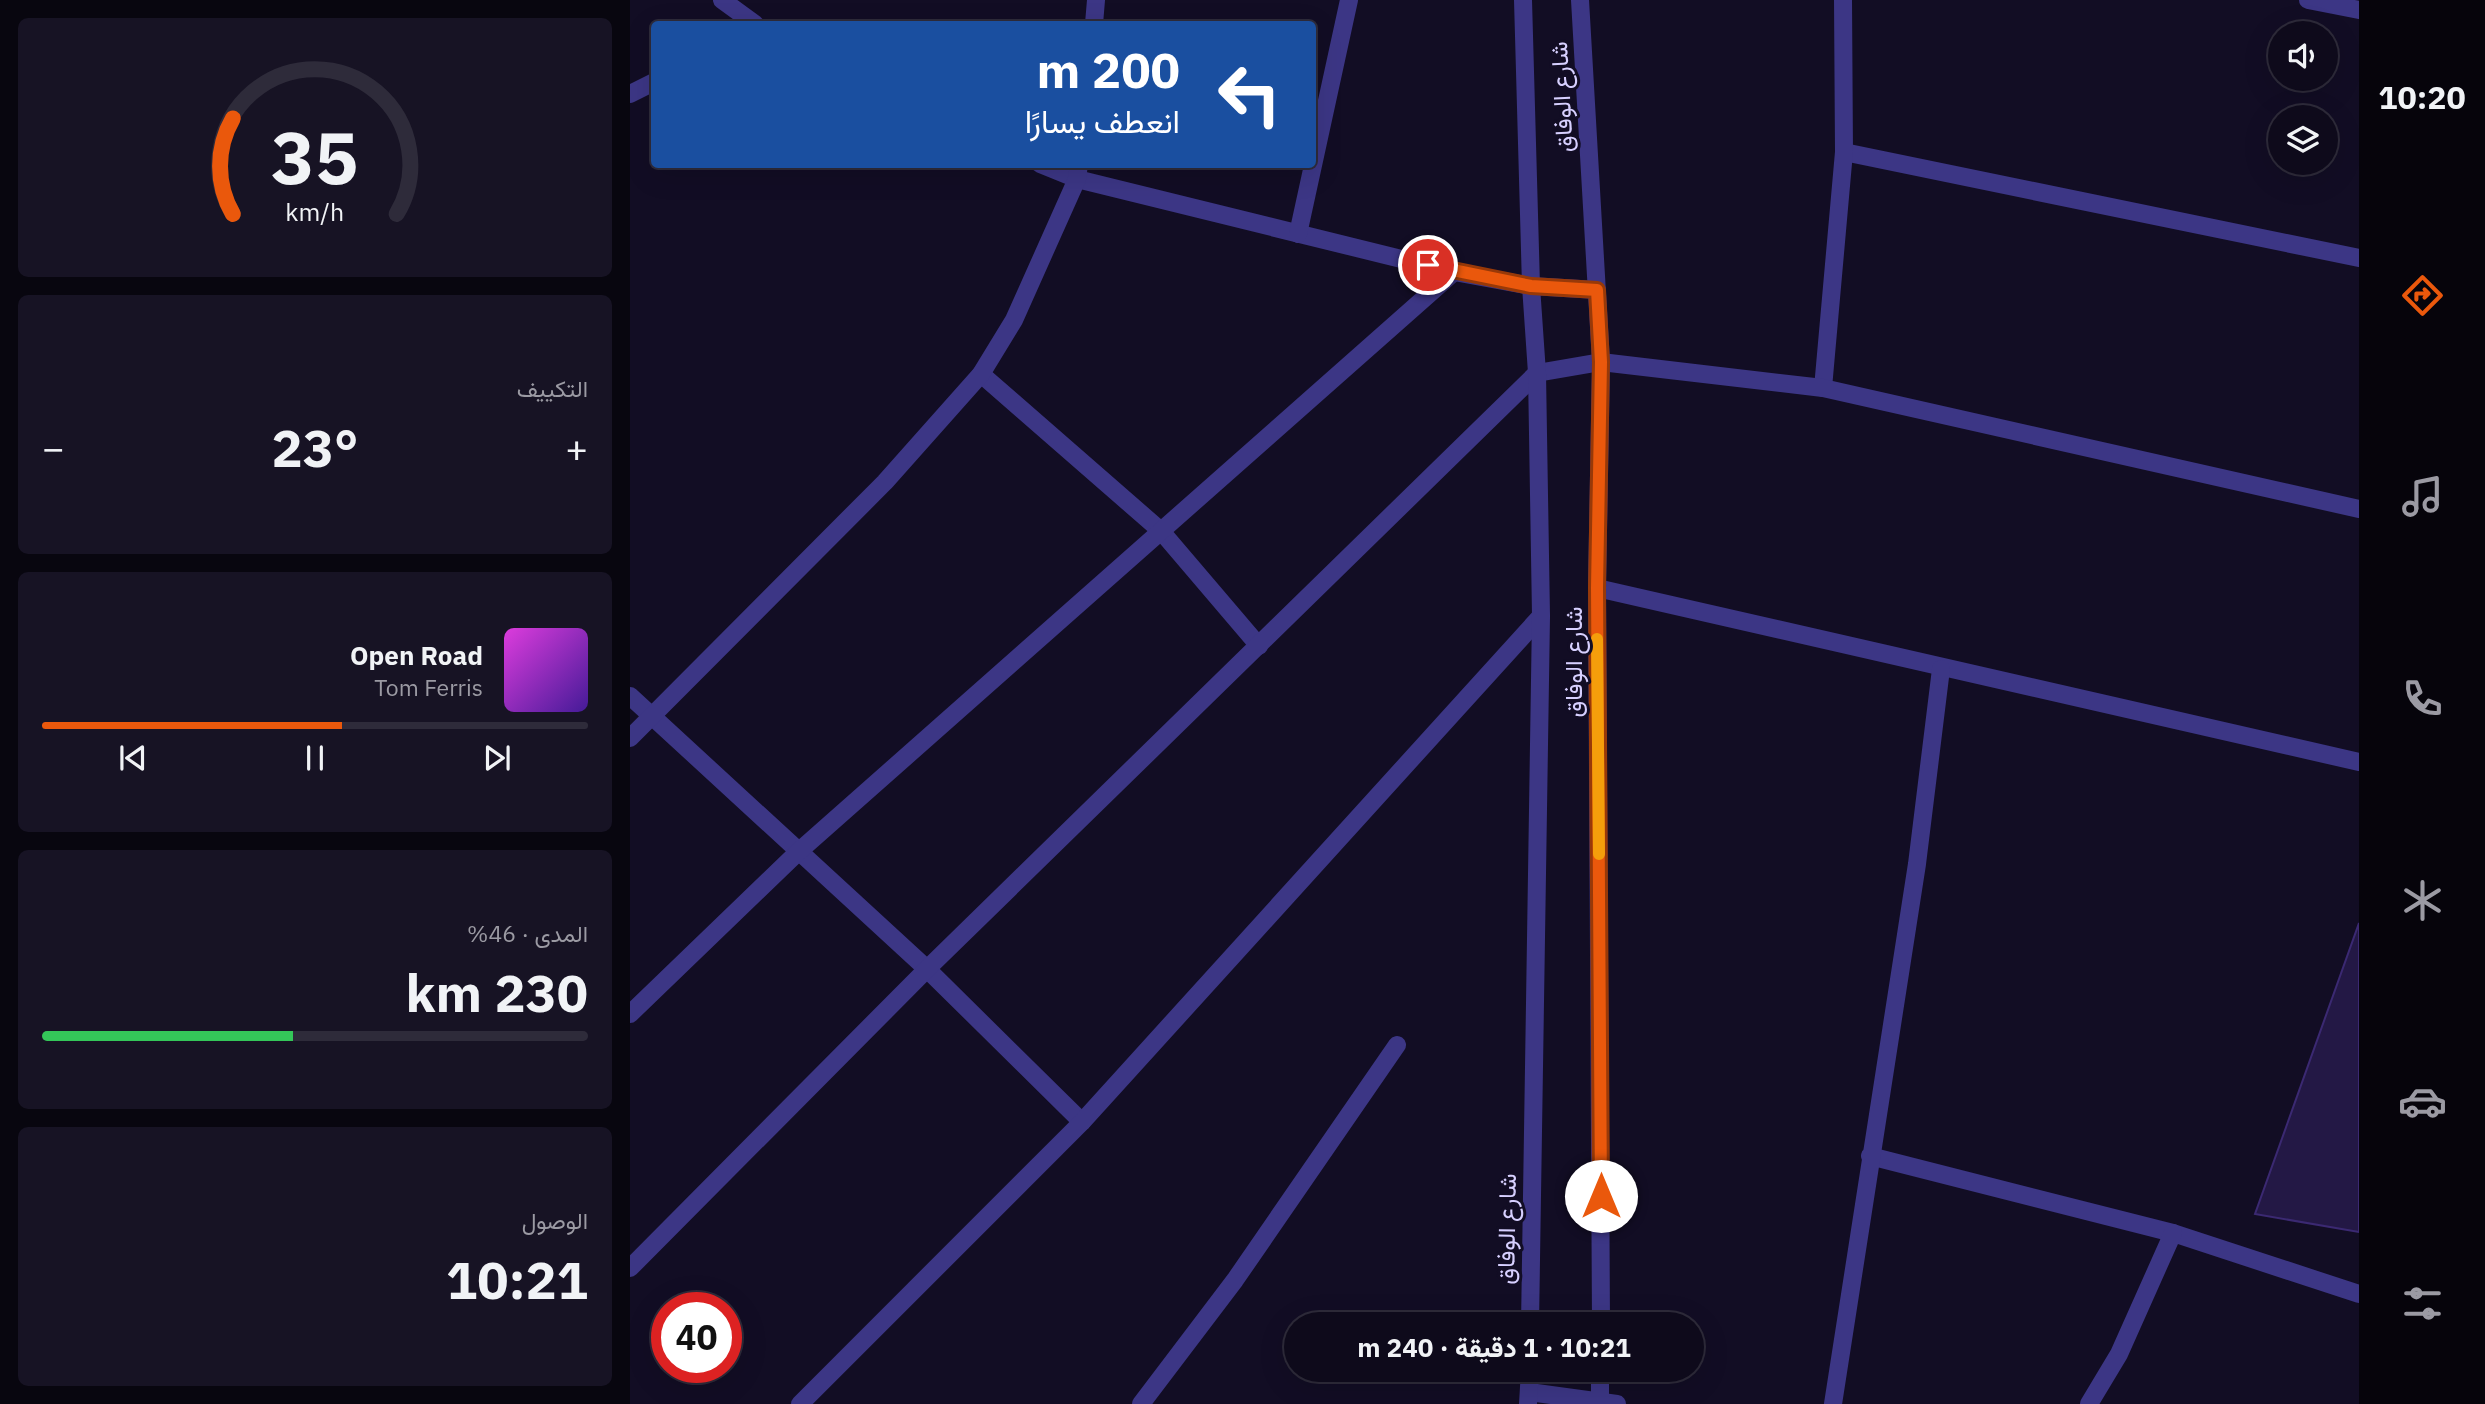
<!DOCTYPE html>
<html lang="ar">
<meta charset="utf-8">
<style>
:root{--surface:#0e0a1b;--page:#171324;--text:#f1f3f6;--muted:#9b9aa3;--line:#2e2b3a;--accent:#ea580c}
body{margin:0;font-family:"IBM Plex Sans",Vazirmatn,sans-serif;background:var(--page);color:var(--text);direction:rtl;height:100vh;display:flex;flex-direction:column;font-size:26px;white-space:nowrap}
*{box-sizing:border-box;margin:0}
p{font-size:23px;color:var(--muted)}
.icon{flex:none;width:38px;height:38px;fill:none;stroke:currentColor;stroke-width:2;stroke-linecap:round;stroke-linejoin:round}
.map{position:relative;flex:1;overflow:hidden;direction:ltr}
.drawer{display:flex;flex-direction:column;gap:18px;padding:18px;background:#08060f;width:630px}
.drawer>*{flex:none}
.guide{position:absolute;left:21px;top:21px;width:665px;height:147px;border-radius:7px;box-shadow:0 7px 28px #0002,0 0 0 2px var(--line);direction:rtl;background:#1a4fa0;color:#fff;overflow:hidden}
.controls{position:absolute;left:1638px;top:21px;display:grid;gap:14px}
.controls a{display:grid;place-items:center;width:70px;height:70px;border-radius:50%;background:var(--surface);box-shadow:0 7px 28px #0002,0 0 0 2px var(--line);font-size:35px}
.speed{position:absolute;left:21px;top:1292px;display:flex;gap:14px;font-size:35px;font-weight:700;text-align:center}
.speed>*{display:grid;place-content:center;width:91px;height:91px;border-radius:50%;background:var(--surface);box-shadow:0 7px 28px #0002,0 0 0 2px var(--line);line-height:1}
.speed .limit{border:10px solid #d22;background:#fff;color:#111}
.pin{position:absolute;display:grid;place-items:center;width:60px;height:60px;color:#fff;margin:-30px;border:4px solid #fff;border-radius:50%;box-shadow:0 2px 7px #0007}
.me{position:absolute;width:77px;margin:-38px;rotate:0deg;stroke-linejoin:round;filter:drop-shadow(0 0 5px #0008)}
.turn{display:flex;align-items:center;gap:24px;height:147px;padding:0 21px;font-size:32px}
.turn .icon{width:91px;height:91px;stroke-width:2.5}
.turn b{display:block;font-size:49px;line-height:60px}
.big{font-size:52px;font-weight:800;line-height:1.1}
.drawer .tile{flex:1;display:flex;flex-direction:column;justify-content:center;gap:10px;min-width:0;padding:0 24px;border-radius:10px;background:var(--page)}
.drawer .dial{align-items:center;gap:0}
.dial svg{height:182px;overflow:visible;fill:none;stroke:var(--line);stroke-width:7;stroke-linecap:round;text-anchor:middle}
.dial text{fill:var(--text);stroke:none}
.song{display:flex;align-items:center;gap:21px}
.cover{width:84px;height:84px;border-radius:10px;background:linear-gradient(135deg,hsl(300 70% 55%),hsl(260 70% 35%))}
.played{height:7px;border-radius:4px;background:linear-gradient(90deg,var(--accent) 55%,var(--line) 55%)}
.keys{display:flex;justify-content:space-around;direction:ltr}
.heat{display:flex;justify-content:space-between;align-items:center;font-size:38px;direction:ltr}
.charge{height:10px;border-radius:5px;background:linear-gradient(90deg,#34c759 46%,var(--line) 0)}
.trip{position:absolute;left:654px;top:1312px;width:420px;height:70px;border-radius:35px;background:var(--surface);box-shadow:0 7px 28px #0002,0 0 0 2px var(--line);font-weight:800;line-height:70px;text-align:center;direction:rtl}
main{display:flex;flex:1;min-height:0}
.tab-bar{display:flex;flex-direction:column;width:126px;justify-content:space-around;align-items:center;background:#06040b;color:var(--muted)}
.tab-bar .icon{width:49px;height:49px}
.tab-bar .on{color:var(--accent)}
.tab-bar b{font-size:32px;color:var(--text)}
.map>svg:first-child{display:block}
</style>
<main>
<nav class="tab-bar">
<b>10:20</b>
<svg class="icon on" aria-label="directions" viewBox="0 0 24 24"><path d="M12 3l9 9-9 9-9-9zM9 14v-3h6M13 9l2 2-2 2"/></svg>
<svg class="icon" aria-label="music" viewBox="0 0 24 24"><path d="M9 18V5l10-2v13"/><circle cx="6" cy="18" r="3"/><circle cx="16" cy="16" r="3"/></svg>
<svg class="icon" aria-label="phone" viewBox="0 0 24 24"><path d="M5 4h4l2 5-3 2q2 4 5 5l2-3 5 2v4C11 20 4 13 5 4z"/></svg>
<svg class="icon" aria-label="climate" viewBox="0 0 24 24"><path d="M12 3v18M4 7l16 10M4 17L20 7"/></svg>
<svg class="icon" aria-label="car" viewBox="0 0 24 24"><path d="M5 17H2v-5l4-1 3-4h7l3 4 3 1v5h-3M9 17h6M6 11h13"/><circle cx="7" cy="17" r="2"/><circle cx="17" cy="17" r="2"/></svg>
<svg class="icon" aria-label="filters" viewBox="0 0 24 24"><path d="M4 7h16M4 17h16"/><circle cx="9" cy="7" r="2"/><circle cx="15" cy="17" r="2"/></svg>
</nav>
<div class="map">
<svg width="1729" height="1404" viewBox="0 0 1729 1404">
<rect width="100%" height="100%" fill="#120d24"/>
<!-- building -->
<polygon fill="#231845" stroke="#3b2972" stroke-width="2" points="1729,923 1729,1232 1625,1214"/>
<g fill="none" stroke-linecap="round" stroke-linejoin="round">
<!-- minor -->
<g stroke="#3c3685" stroke-width="18">
<polyline points="92,0 125,24"/>
<polyline points="1678,0 1729,10"/>
<polyline points="464,24 466,0"/>
<polyline points="0,94 24,82"/>
<polyline points="1214,152 1729,258"/>
<polyline points="410,164 447,179 824,272 901,286 967,290"/>
<polyline points="668,234 719,0"/>
<polyline points="351,374 531,531 629,646"/>
<polyline points="1193,388 1214,152 1213,0"/>
<polyline points="967,588 1729,762"/>
<polyline points="0,696 297,969 452,1122"/>
<polyline points="0,738 255,482 351,374 384,320 447,179 449,164"/>
<polyline points="0,1014 167,853 824,272"/>
<polyline points="1240,1156 1543,1233 1729,1294"/>
<polyline points="0,1268 297,969 907,373 971,362 1193,388 1729,509"/>
<polyline points="899,1392 987,1404"/>
<polyline points="170,1404 452,1122 911,616"/>
<polyline points="511,1404 605,1280 767,1045"/>
<polyline points="1203,1404 1287,864 1311,669"/>
<polyline points="1459,1404 1489,1354 1543,1233"/>
</g>
<!-- tertiary -->
<g stroke="#3c3685" stroke-width="18">
<polyline points="893,0 901,286 907,373 911,616 900,1325"/>
<polyline points="950,0 971,362 967,588 971,1325"/>
<polyline points="898,1404 900,1370"/>
<polyline points="970,1404 970,1370"/>
</g>
</g>
<g fill="none" stroke-linecap="round" stroke-linejoin="round">
<defs>
<polyline id="route" points="798,265 901,286 967,290 971,362 967,588 971,1196"/>
</defs>
<!-- route casing -->
<use href="#route" stroke="#983908" stroke-width="18"/>
<!-- route -->
<use href="#route" stroke="#ea580c" stroke-width="12"/>
<!-- slow -->
<polyline stroke="#f59e0b" stroke-width="12" points="967,639 969,854"/>
</g>
<g text-anchor="middle" dominant-baseline="central" stroke-width="6" stroke-linejoin="round" paint-order="stroke">
<!-- street labels -->
<g font-size="24" fill="#d7d0ff" stroke="#120d24">
<text transform="translate(931 97) rotate(-93)">شارع الوفاق</text>
<text transform="translate(943 662) rotate(-90)">شارع الوفاق</text>
<text transform="translate(876 1229) rotate(-89)">شارع الوفاق</text>
</g>
</g>
</svg>
<div class="controls">
<a><svg class="icon" aria-label="sound" viewBox="0 0 24 24"><path d="M4 9h4l5-4v14l-5-4H4zM17 9q2 3 0 6"/></svg></a>
<a><svg class="icon" aria-label="layers" viewBox="0 0 24 24"><path d="M12 4l9 5-9 5-9-5zM3 14l9 5 9-5"/></svg></a>
</div>
<div class="speed"><div class="limit">40</div></div>
<div class="pin" style="left:798px;top:265px;background:#d93025"><svg class="icon" aria-label="arrive" viewBox="0 0 24 24"><path d="M6 21V4h12l-3 4 3 4H6"/></svg></div>
<svg class="me" style="left:971px;top:1196px" viewBox="-20 -20 40 40"><circle r="19" fill="#fff"/><path d="M0-13L10 11 0 6-10 11z" fill="#ea580c"/></svg>
<div class="trip">10:21 · 1 دقيقة · 240 m</div>
<div class="guide">
<div class="turn"><svg class="icon" aria-label="left" viewBox="0 0 24 24"><path d="M17 20v-9H6M10 6l-5 5 5 5"/></svg><div><b>200 m</b>انعطف يسارًا</div></div>
</div>
</div>
<section class="drawer">
<div class="tile dial"><svg viewBox="0 0 100 80">
<path d="M14 69A42 42 0 1 1 86 69"/>
<path d="M14 69A42 42 0 0 1 14 27" stroke="#ea580c"/>
<text x="50" y="56" font-size="32" font-weight="700">35</text>
<text x="50" y="72" font-size="11">km/h</text>
</svg></div>
<div class="tile"><p>التكييف</p>
<div class="heat"><a>−</a><b class="big">23°</b><a>+</a></div>
</div>
<div class="tile">
<div class="song"><i class="cover"></i><div><b>Open Road</b><p>Tom Ferris</p></div></div>
<div class="played"></div>
<div class="keys"><svg class="icon" aria-label="previous" viewBox="0 0 24 24"><path d="M18 5L8 12l10 7zM5 5v14"/></svg><svg class="icon" aria-label="pause" viewBox="0 0 24 24"><path d="M8 5v14M16 5v14"/></svg><svg class="icon" aria-label="next" viewBox="0 0 24 24"><path d="M6 5l10 7-10 7zM19 5v14"/></svg></div>
</div>
<div class="tile"><p>المدى · 46%</p><b class="big">230 km</b><div class="charge"></div></div>
<div class="tile"><p>الوصول</p><b class="big">10:21</b></div>
</section>
</main>
